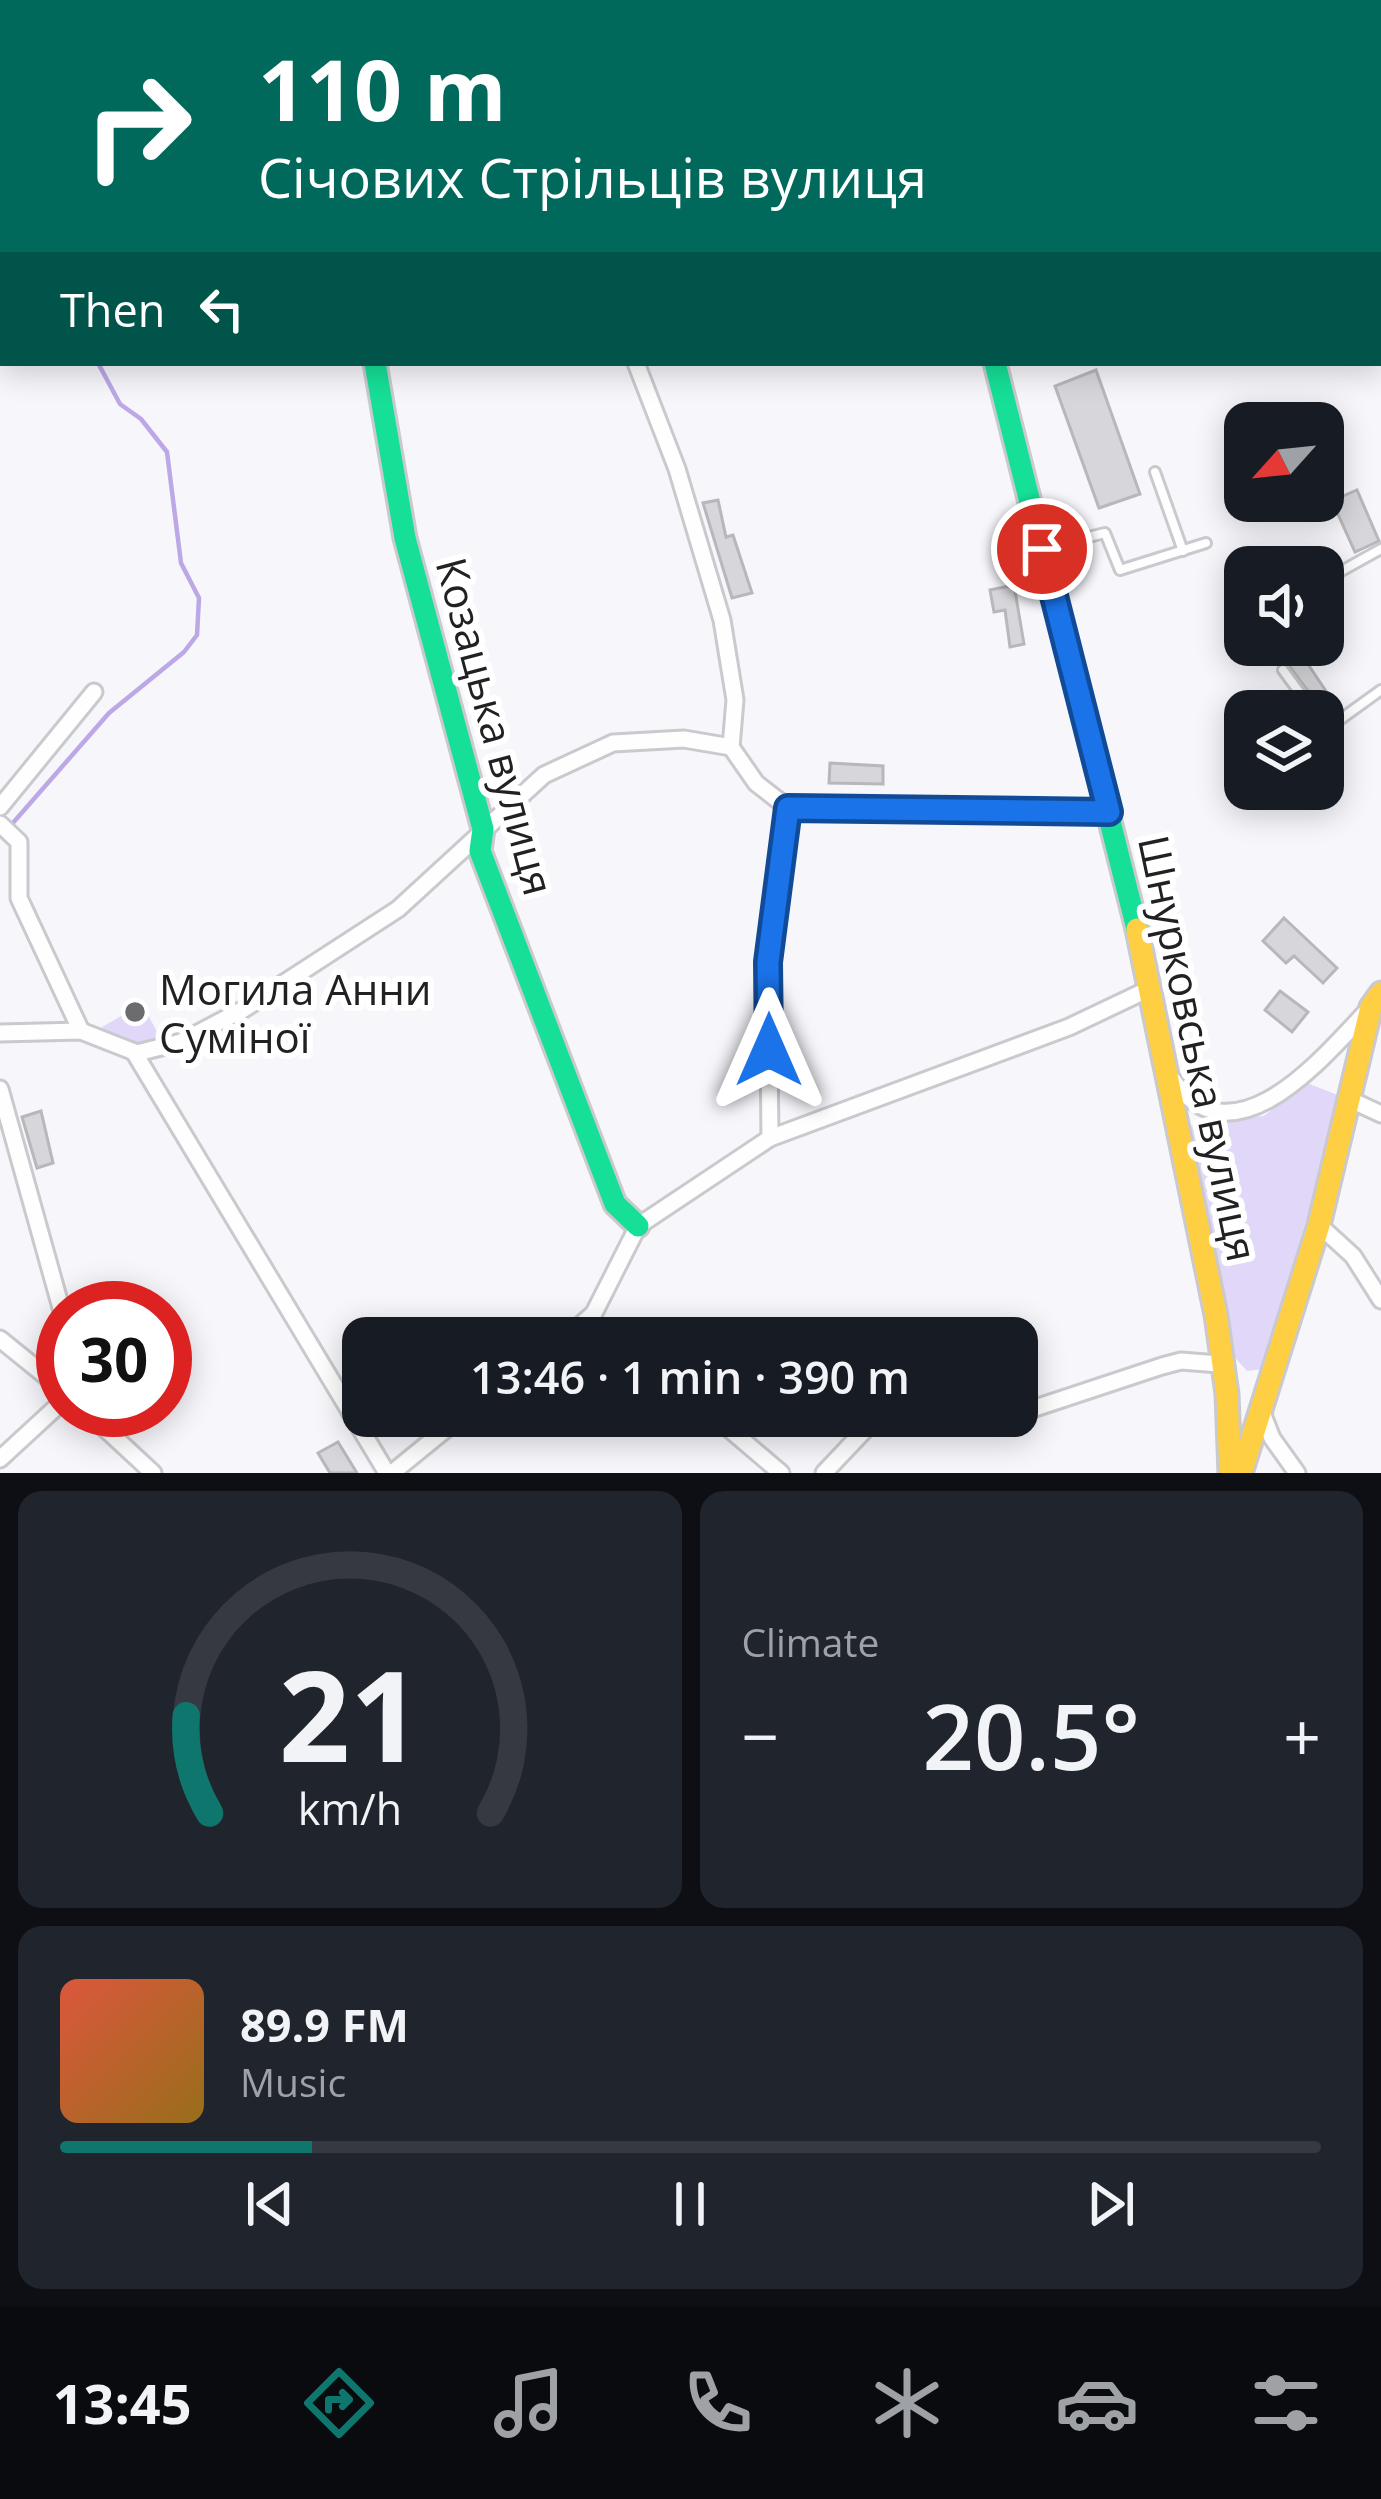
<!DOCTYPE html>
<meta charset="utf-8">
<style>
:root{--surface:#171b24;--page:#20242c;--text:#f1f3f6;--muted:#9ea1a6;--line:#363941;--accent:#0f766e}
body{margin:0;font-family:"Open Sans",sans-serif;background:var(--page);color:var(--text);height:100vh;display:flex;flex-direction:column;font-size:45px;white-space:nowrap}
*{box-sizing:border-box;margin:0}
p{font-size:39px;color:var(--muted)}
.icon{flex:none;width:66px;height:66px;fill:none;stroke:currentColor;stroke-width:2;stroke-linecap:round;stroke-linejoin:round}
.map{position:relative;height:1473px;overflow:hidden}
.side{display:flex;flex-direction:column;gap:18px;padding:18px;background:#0d0f14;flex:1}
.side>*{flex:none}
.hud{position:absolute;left:0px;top:0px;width:1383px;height:366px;box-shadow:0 6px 30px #0003;background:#00695c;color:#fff;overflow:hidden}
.needle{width:78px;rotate:243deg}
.fabs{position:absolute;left:1224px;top:402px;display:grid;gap:24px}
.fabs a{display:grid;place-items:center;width:120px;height:120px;border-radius:24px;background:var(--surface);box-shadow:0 6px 30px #0003;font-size:60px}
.speed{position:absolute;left:36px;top:1281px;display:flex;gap:24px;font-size:60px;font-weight:700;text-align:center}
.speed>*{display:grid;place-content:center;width:156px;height:156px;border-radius:50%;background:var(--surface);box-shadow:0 6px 30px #0003;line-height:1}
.speed .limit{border:18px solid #d22;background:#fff;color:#111}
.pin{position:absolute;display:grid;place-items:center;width:102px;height:102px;color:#fff;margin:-51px;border:6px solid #fff;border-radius:50%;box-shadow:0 3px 12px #0007}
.me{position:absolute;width:132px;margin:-66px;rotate:0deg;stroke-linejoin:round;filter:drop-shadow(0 0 9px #0008)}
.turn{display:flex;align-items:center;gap:42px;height:252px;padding:0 60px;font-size:54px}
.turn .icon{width:156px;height:156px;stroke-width:2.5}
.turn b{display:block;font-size:84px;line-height:102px}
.then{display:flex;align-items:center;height:114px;padding:0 60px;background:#0003;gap:24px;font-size:45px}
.big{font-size:90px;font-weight:600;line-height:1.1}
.side .card{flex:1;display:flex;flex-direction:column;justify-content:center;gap:18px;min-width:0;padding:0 42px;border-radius:24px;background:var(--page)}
.side .dial{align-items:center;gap:0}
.dial svg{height:312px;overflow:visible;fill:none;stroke:var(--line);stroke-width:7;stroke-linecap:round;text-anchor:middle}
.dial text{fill:var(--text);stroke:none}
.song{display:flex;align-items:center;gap:36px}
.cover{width:144px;height:144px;border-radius:18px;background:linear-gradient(135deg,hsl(10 70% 55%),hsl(40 70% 35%))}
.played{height:12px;border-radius:6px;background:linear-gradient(90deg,var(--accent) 20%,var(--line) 20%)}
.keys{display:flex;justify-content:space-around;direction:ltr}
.heat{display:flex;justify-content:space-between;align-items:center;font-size:66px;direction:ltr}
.side .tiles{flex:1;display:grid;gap:18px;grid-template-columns:1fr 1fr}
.card:last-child{grid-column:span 2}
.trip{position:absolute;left:342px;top:1317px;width:696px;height:120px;border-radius:24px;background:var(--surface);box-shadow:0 6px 30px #0003;font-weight:600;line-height:120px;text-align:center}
.tab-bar{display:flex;height:192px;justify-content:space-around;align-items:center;background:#090b0e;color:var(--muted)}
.tab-bar .icon{width:84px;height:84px}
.tab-bar .current{color:var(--accent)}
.tab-bar b{font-size:54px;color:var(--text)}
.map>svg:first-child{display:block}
</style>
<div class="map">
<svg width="1381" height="1473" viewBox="0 0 1381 1473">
<rect width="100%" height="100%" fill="#f7f6fb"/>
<!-- green -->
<g fill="#e0d7f9">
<polygon points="0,0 78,3 3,3 3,352"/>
<polygon points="142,1004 162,1041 135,1045 105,1032 102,1027"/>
<polygon points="1307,1083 1343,1097 1262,1369 1247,1371 1230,1352 1191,1126 1199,1119 1264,1116"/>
</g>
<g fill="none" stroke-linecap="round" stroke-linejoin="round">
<!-- stream -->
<g stroke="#bca8e7" stroke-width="4.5">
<polyline points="0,53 3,56"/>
<polyline points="12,824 109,713 184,652 197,635 199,598 181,563 167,452 141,419 120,404 98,363"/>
</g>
</g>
<!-- building -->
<g fill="#d7d6da" stroke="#b8b7bb" stroke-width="3">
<polygon points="1096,370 1140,494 1099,508 1055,386"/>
<polygon points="1357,490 1379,541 1355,552 1332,501"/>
<polygon points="718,500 726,537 733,535 752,593 732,598 703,503"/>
<polygon points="1014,585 1024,644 1010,647 1005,610 994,612 990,590"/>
<polygon points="1274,645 1295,645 1330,697 1318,705"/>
<polygon points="830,763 883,766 883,784 829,783"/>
<polygon points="1284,918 1337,968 1323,983 1294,956 1286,963 1263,941"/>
<polygon points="1280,991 1308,1012 1292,1032 1265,1010"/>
<polygon points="41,1111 53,1163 37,1168 22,1117"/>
<polygon points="338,1442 357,1473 330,1473 318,1453"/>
</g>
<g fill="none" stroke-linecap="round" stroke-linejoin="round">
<defs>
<g id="lane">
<polyline points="1371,3 1376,0"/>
<polyline points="1155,472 1183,551"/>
<polyline points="1044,548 1105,533 1120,570 1206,543"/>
<polyline points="1336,574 1381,549"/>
<polyline points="1283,670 1313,711"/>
<polyline points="1323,725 1327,729 1381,690"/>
</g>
<g id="street">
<polyline points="171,0 173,3"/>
<polyline points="304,0 305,3"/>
<polyline points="491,0 493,3"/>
<polyline points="1027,0 1027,3"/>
<polyline points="186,3 192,0"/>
<polyline points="1380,288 1381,289"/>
<polyline points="636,363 677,469 722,620 735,700 731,747 756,783 788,808 768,961 770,1138"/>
<polyline points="0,807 94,692"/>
<polyline points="788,808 1109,812"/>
<polyline points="0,824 19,842 19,898 81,1031"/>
<polyline points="0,1033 81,1031 137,1053 181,1042 244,1009 398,909 544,775 613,743 684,739 731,747"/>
<polyline points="134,1052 387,1473"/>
<path d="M1172,1079C1234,1168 1325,1055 1369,1009"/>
<polyline points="0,1089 63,1315"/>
<polyline points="1351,1100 1381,1114"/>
<polyline points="1319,1225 1353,1256 1381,1300"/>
<polyline points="566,1338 594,1313 638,1226 770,1138 1069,1027 1151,988"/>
<polyline points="0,1339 63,1390"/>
<polyline points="85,1410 153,1473"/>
<polyline points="1261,1410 1272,1438 1297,1473"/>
<polyline points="1017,1414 1162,1366 1181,1361 1219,1364 1223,1357"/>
<polyline points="714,1416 781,1473"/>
<polyline points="946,1416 965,1425 1011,1416"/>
<polyline points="0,1459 63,1401"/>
<polyline points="392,1473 462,1416"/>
<polyline points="824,1473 878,1416"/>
</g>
<g id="fast">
<polyline points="867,0 868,3"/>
<polyline points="375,363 405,538 483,829 480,851 615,1204 638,1226"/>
<polyline points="995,363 1137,929"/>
</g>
<g id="slow">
<polyline points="1137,929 1216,1315 1227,1394 1230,1473"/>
<polyline points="1241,1473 1319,1225 1371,1007 1381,993"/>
</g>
</defs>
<!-- lane casing -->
<use href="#lane" stroke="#cac9cd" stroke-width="14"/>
<!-- street casing -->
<use href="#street" stroke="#cac9cd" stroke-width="21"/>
<!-- fast casing -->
<use href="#fast" stroke="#cac9cd" stroke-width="27"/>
<!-- slow casing -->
<use href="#slow" stroke="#cac9cd" stroke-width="27"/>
<!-- lane -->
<use href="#lane" stroke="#fefefe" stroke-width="8"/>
<!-- street -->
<use href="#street" stroke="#fefefe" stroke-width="15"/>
<!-- fast -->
<use href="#fast" stroke="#16e098" stroke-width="21"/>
<!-- slow -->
<use href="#slow" stroke="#ffcf43" stroke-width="21"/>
</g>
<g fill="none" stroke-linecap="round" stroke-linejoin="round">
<defs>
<polyline id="route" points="769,1050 768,962 788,808 1109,812 1042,549"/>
</defs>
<!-- route casing -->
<use href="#route" stroke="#114b97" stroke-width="30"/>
<!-- route -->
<use href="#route" stroke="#1a73e8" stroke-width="21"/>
</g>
<!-- markers -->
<circle fill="#6c6b6f" stroke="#fff" stroke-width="4.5" cx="135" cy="1012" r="12"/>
<g text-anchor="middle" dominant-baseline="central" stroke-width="12" stroke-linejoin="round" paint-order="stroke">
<!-- street labels -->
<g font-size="42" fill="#212023" stroke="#fff">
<text transform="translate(496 726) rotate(75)">Козацька вулиця</text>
<text transform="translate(1199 1048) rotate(78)">Шнурковська вулиця</text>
</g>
<!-- poi labels -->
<g font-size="42" fill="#212023" stroke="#fff" text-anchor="start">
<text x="159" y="988">Могила Анни<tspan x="159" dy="48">Суміної</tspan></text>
</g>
</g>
</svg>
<div class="fabs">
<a><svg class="needle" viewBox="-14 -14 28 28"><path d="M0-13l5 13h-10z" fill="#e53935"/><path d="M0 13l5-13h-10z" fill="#9ea1a6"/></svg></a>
<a><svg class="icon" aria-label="sound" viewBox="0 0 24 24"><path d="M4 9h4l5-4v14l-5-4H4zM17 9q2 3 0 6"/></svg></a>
<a><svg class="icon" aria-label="layers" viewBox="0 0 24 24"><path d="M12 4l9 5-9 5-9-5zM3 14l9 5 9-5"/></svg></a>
</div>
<div class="speed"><div class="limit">30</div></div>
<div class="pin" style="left:1042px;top:549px;background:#d93025"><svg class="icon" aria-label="arrive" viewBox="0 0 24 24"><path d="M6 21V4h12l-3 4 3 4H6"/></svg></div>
<svg class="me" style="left:769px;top:1050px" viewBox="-20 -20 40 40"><path d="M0-17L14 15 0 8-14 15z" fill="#1a73e8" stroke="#fff" stroke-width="4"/></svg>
<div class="trip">13:46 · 1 min · 390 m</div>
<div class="hud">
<div class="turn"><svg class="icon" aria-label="right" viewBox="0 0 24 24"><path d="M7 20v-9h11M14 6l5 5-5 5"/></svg><div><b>110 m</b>Січових Стрільців вулиця</div></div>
<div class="then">Then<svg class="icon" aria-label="left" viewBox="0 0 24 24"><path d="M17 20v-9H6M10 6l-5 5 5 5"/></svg></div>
</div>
</div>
<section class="side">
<div class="tiles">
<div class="card dial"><svg viewBox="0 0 100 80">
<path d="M14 69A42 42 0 1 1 86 69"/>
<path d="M14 69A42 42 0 0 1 8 44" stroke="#0f766e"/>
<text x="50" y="56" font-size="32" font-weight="700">21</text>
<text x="50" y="72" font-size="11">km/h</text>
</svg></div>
<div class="card"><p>Climate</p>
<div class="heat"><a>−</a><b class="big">20.5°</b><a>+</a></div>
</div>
<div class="card">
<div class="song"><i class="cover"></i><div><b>89.9 FM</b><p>Music</p></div></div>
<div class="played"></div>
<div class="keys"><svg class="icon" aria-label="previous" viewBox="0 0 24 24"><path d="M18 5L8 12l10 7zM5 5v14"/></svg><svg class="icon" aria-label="pause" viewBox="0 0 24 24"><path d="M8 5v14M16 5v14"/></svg><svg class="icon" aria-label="next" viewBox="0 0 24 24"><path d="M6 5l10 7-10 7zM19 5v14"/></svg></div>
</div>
</div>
</section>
<nav class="tab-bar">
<b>13:45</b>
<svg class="icon current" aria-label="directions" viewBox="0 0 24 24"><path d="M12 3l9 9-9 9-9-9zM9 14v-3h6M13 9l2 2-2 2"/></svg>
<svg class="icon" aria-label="music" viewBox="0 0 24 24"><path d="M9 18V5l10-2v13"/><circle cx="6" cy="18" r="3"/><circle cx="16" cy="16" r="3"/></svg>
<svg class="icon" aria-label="phone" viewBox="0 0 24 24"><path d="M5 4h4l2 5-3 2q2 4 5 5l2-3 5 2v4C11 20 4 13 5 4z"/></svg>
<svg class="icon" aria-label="climate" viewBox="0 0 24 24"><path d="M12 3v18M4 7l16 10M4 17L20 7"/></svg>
<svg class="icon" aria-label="car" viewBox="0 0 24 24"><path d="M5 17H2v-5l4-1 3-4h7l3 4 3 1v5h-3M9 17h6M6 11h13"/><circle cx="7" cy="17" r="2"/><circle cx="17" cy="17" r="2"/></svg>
<svg class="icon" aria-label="filters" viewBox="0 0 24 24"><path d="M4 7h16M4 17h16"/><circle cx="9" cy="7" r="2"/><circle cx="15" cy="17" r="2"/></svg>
</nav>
